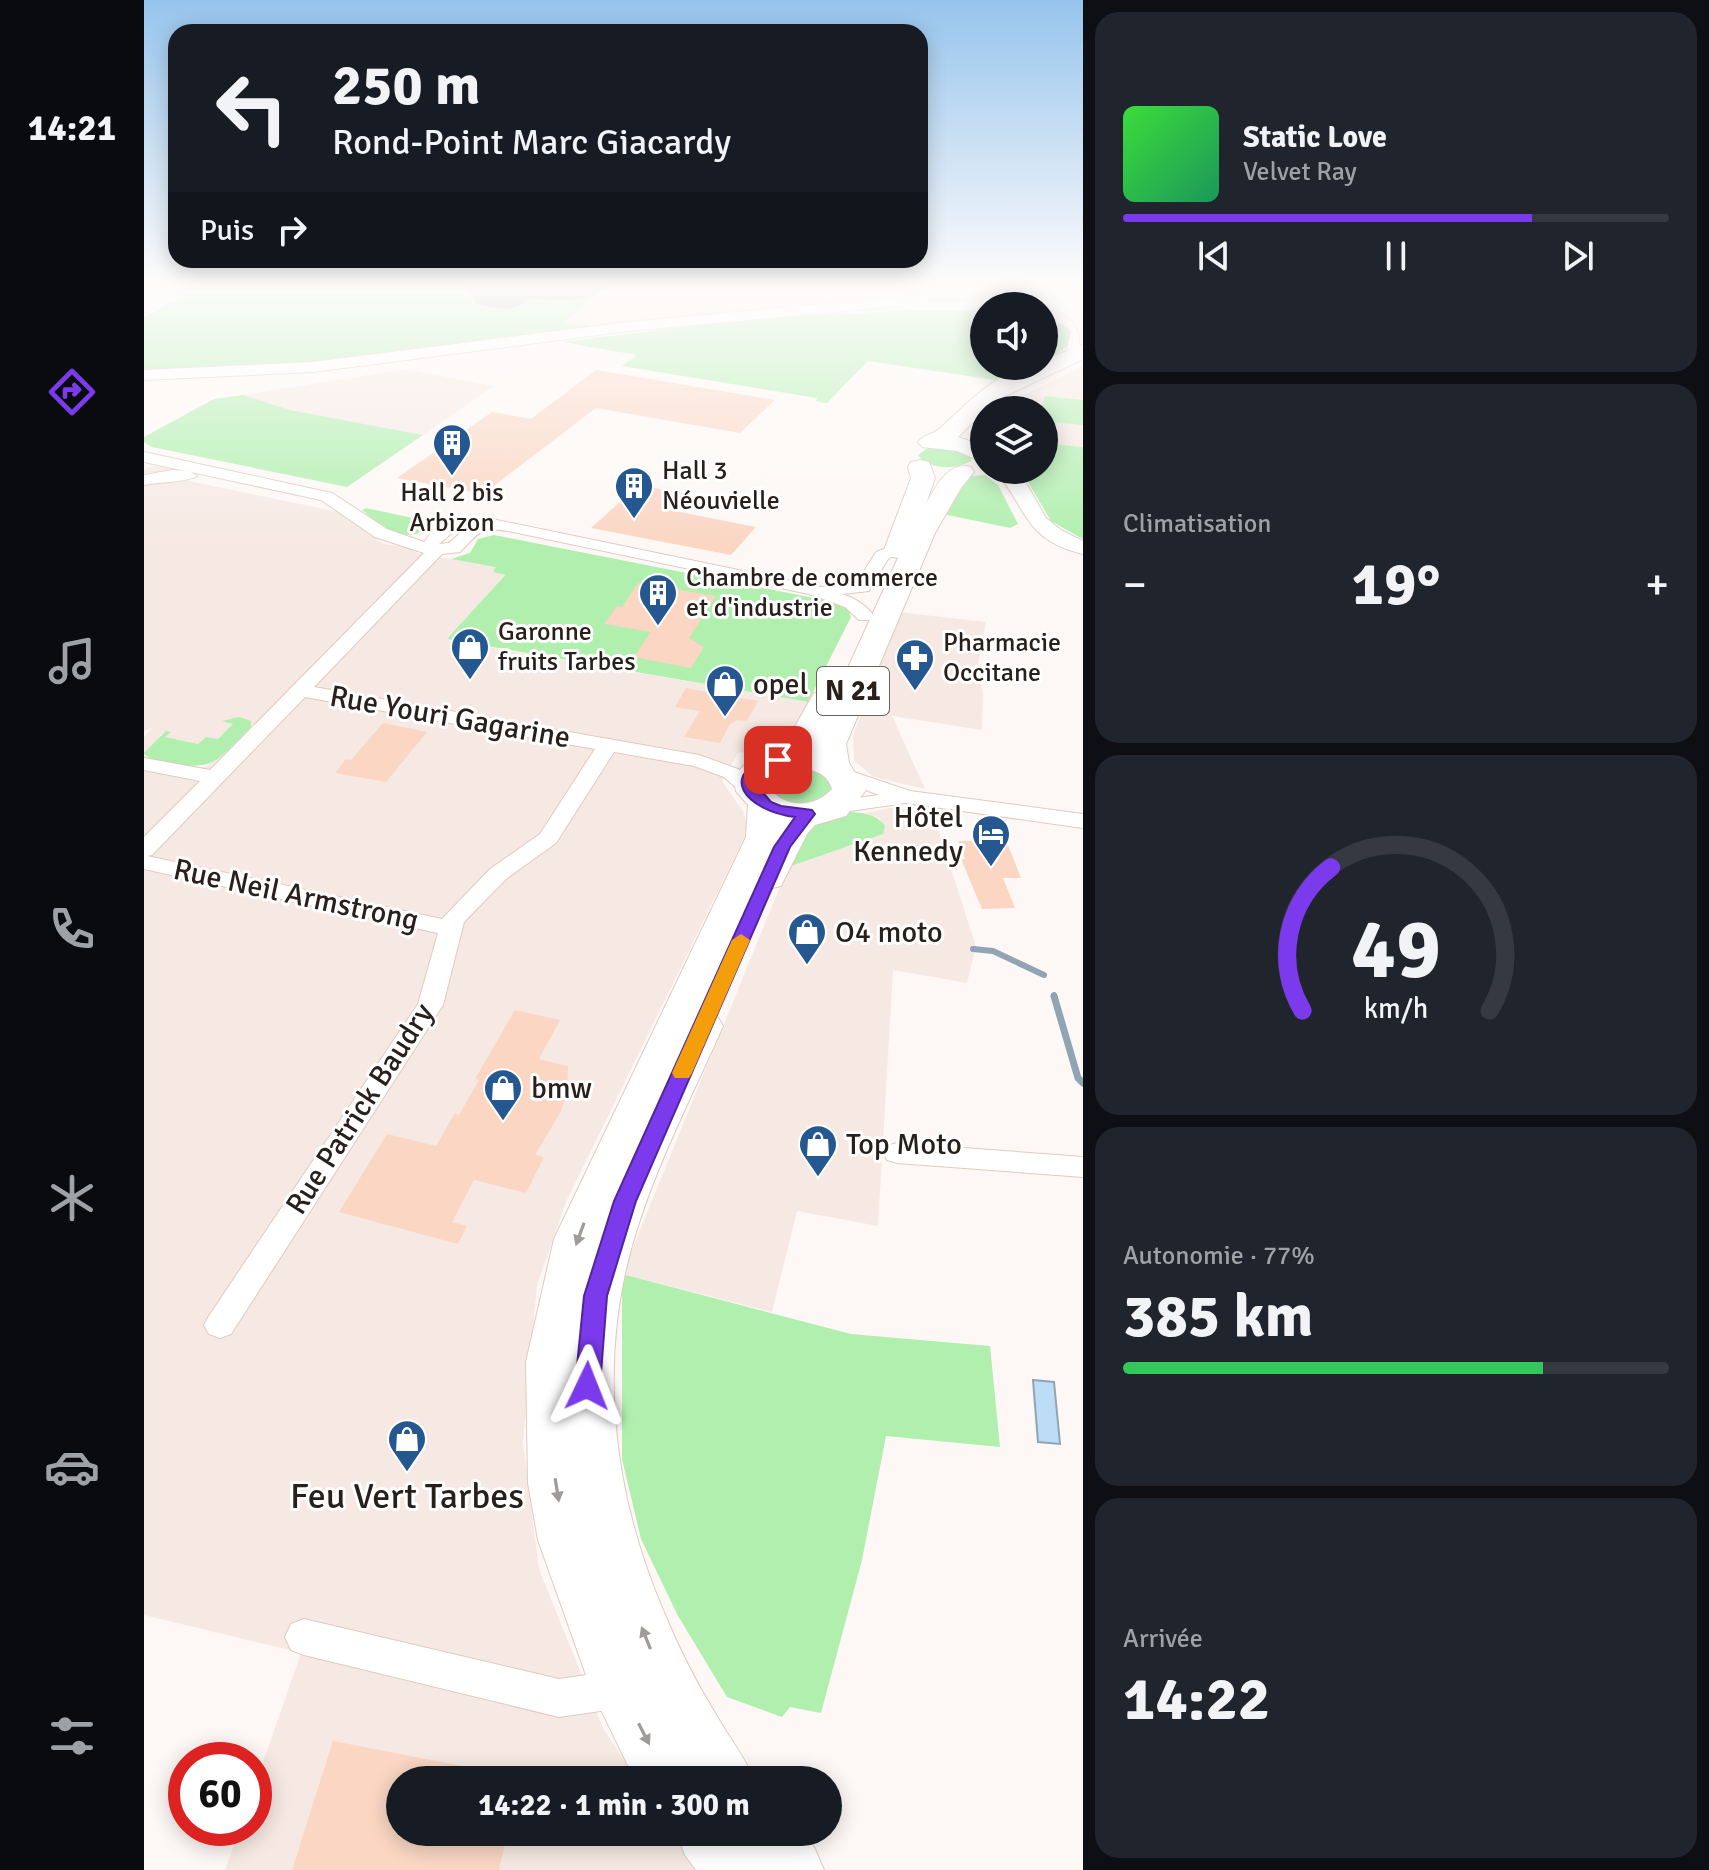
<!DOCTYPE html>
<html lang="fr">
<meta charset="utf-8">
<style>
:root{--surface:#171b24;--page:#20242c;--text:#f1f3f6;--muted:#9ea1a6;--line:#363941;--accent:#7c3aed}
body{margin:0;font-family:Signika,sans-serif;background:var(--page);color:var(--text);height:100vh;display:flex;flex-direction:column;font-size:30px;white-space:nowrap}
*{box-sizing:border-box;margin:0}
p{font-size:26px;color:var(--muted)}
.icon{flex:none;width:44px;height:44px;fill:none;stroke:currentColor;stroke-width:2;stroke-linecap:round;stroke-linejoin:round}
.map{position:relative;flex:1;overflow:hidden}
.panel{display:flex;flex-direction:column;gap:12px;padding:12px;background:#0d0f14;width:626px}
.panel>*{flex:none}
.banner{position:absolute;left:24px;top:24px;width:760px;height:244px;border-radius:24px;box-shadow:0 4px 20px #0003;background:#171b24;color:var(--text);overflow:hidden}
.controls{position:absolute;left:826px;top:292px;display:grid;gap:16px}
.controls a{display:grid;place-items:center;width:88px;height:88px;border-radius:50%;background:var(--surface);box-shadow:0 4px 20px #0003;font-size:40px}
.speed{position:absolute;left:24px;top:1742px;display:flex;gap:16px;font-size:40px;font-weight:700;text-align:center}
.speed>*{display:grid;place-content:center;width:104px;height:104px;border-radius:50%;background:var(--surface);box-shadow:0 4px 20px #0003;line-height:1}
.speed .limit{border:12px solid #d22;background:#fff;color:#111}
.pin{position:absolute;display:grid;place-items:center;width:68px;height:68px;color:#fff;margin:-34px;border-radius:16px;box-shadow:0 4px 12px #0006}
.me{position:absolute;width:88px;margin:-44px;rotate:2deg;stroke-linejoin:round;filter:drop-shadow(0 0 6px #0008)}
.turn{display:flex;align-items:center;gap:28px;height:168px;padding:0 32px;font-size:36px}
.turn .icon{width:104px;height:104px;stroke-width:2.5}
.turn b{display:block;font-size:56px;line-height:68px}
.then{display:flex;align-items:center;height:76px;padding:0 32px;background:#0003;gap:16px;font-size:30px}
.big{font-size:60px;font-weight:700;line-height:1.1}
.panel .tile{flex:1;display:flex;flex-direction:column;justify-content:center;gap:12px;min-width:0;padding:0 28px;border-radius:24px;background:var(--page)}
.panel .dial{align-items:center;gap:0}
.dial svg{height:208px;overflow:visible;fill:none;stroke:var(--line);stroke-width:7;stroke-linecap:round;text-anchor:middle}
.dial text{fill:var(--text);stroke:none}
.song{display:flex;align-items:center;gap:24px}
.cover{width:96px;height:96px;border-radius:12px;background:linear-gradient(135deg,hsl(120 70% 55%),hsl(150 70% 35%))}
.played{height:8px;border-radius:4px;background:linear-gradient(90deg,var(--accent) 75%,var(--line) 75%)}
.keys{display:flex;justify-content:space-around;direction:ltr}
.heat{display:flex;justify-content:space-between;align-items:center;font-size:44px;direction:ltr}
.charge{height:12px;border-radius:6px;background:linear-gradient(90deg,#34c759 77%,var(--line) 0)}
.trip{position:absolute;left:242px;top:1766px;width:456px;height:80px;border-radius:40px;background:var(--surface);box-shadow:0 4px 20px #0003;font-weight:700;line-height:80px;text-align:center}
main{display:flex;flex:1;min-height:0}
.menu{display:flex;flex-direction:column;width:144px;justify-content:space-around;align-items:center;background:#090b0e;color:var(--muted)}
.menu .icon{width:56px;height:56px}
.menu .selected{color:var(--accent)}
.menu b{font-size:36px;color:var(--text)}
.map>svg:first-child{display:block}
</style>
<main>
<nav class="menu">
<b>14:21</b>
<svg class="icon selected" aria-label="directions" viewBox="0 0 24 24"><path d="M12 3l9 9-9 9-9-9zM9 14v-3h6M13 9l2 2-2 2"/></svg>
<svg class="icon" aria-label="music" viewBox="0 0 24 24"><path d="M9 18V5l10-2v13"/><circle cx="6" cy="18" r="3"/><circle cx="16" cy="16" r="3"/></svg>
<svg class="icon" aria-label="phone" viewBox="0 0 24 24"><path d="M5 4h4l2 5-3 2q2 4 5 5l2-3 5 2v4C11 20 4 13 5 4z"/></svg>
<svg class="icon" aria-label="climate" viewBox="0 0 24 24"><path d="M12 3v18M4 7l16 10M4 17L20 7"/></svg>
<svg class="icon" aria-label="car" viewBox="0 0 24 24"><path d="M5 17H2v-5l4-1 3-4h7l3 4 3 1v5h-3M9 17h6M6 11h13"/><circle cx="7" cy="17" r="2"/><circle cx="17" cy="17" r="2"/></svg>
<svg class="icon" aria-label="filters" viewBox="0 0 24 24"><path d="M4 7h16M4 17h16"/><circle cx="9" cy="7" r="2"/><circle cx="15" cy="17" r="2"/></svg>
</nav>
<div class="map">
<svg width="939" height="1870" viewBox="0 0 939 1870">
<rect width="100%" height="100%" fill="#fdf8f6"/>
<!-- built -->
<g fill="#f6e9e3" fill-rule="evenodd">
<polygon points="85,284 786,284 773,295 719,303 448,326 251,351"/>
<polygon points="939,366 939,447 900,443 900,410 862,410 870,400"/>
<polygon points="261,369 350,386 279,435 146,410 99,395"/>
<path d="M10,466L51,472L40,480L195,512L239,544L262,547L273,553L354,567L361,574L303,640L664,702L645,738L634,748L594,753L578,781L600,813L604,830L422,1202L393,1285L379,1443L395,1569L459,1728L493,1780H256V1832H527L552,1870H81L96,1828H110V1788L157,1653L0,1615V737L8,728L0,731V469ZM95,717L64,766L48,768L16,735L26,733L20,737L55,744L74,739L90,724L80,721Z"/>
<polygon points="754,612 842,622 833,669 839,693 838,730 748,716 781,789 729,777 710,760 709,736"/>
<polygon points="746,808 788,810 832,946 823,983 749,970 734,1226 653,1211 628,1312 478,1274 644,867 674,854 714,844 737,819 721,813"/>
</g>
<!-- green -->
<g fill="#b0efae">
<polygon points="53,284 465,284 419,323 452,327 207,361 0,371 0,317 48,290 46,288"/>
<polygon points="840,307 840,366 885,366 851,380 724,361 683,403 672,401 673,398 478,366 493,355 418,342 613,318"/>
<polygon points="900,316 924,327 929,339 917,352 900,359"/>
<polygon points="99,395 146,410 279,435 203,487 8,447 0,442 0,437 70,399"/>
<polygon points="901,396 939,400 939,425 900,421 900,410 897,410"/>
<polygon points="900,443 939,447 939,539 907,521 877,470 900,470"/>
<path d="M801,446L827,455V461C811,470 785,470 774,455L785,447Z"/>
<polygon points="841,475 854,485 874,524 866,528 799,514 824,476"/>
<path d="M222,508L283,521L286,526C263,547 236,526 218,510Z"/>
<polygon points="350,535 690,602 704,608 707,617 664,702 303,639 361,575 349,572 352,567 307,559 326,553 334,539"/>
<path d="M95,717L107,721V727C74,759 72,772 24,763C14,761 7,761 0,753L22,731L27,732L21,737L54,744L62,737L74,739L89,724L78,721Z"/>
<polygon points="644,765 679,771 692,790 672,806 635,803 618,778"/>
<path d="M701,812C715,812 732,813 741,826L739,834L644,867L663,830Z"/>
<polygon points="478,1274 707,1334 846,1346 856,1447 742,1436 718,1560 677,1713 646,1707 638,1717 583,1697 534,1616 497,1539 478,1459"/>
</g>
<!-- water -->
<polygon fill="#bcddf5" stroke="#90a4b4" stroke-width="2" points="889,1380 910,1382 916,1444 894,1442"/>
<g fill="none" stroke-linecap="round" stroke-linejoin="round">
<!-- stream-far1 -->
<g stroke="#90a4b4" stroke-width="6">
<polyline points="829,949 849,951 900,975"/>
<polyline points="910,995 911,998"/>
</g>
<!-- stream -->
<polyline stroke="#90a4b4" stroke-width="7" points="910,996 934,1078 939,1083"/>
<!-- taxiway -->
<path fill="#a39c99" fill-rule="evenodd" d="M358,284H464C446,309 386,299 360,293L356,287Z"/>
<!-- runway -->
<path fill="#a39c99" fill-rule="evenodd" d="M326,284H399C379,312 364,312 333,304L323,289Z"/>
</g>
<!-- building -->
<g fill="#fad6c3">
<polygon points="452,370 631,400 596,433 452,408 339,494 253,478 348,412 387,419"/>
<polygon points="495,485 547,495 531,511 612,527 587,555 447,528"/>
<polygon points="494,583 572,596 545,638 560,647 547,668 490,657 507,632 460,624 473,606 478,607"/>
<polygon points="542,688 614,701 603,721 593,720 586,724 576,743 540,737 556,711 531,707"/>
<polygon points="239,723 283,732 242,782 191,773 202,759 207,760"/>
<polygon points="862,840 877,878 859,878 871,908 838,909 817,859 821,859 814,841"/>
<polygon points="371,1010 416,1020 395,1059 424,1066 423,1093 416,1113 391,1155 400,1157 382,1193 330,1180 308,1222 323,1226 314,1244 195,1212 243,1134 292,1146 311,1113 315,1115 335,1080 331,1079"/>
<polygon points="189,1741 349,1772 348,1780 256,1780 256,1832 364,1832 355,1870 148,1870"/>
</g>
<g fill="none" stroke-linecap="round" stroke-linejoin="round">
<defs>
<g id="minor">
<path d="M0,452L188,493L243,529L280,542C297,520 296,523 320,524C329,525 340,521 348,519L677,587L713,582L732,552L753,544L761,549L744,559L725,591L698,594C712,599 721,604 730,616L727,620H715L701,607L665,594L364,531C335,527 335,533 316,552L298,554L170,687L555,755L594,769L617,788L606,794L598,793L580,777L550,766L470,752L412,843L362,879L320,922L299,1005L87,1334L76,1338L65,1334L60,1325L65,1316L274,1004L294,933L0,869V837L56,781L0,770V758L66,770L280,553L231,537L177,500L0,462ZM309,532L315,534L305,543L295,544ZM161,697L451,749L396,834L346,869L298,919L3,856L8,855Z"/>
<path d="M28,470L45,471L53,476C45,482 13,482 0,485V475Z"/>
<polygon points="698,768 766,791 939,814 939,828 761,803 692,813 684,812 681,807 684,802 735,795 691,778 687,774"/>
<polygon points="753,1143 939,1157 939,1177 753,1163 743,1160 739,1153 743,1146"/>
<polygon points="160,1619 415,1679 477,1670 490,1676 496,1689 490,1702 477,1708 415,1717 160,1655 147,1650 141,1637 147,1624"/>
</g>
<g id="tertiary">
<polygon points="785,284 802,284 778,301 867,301 875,306 840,306 840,310 764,310 757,306 485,331 169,372 0,380 0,370 169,362 485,322 755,297 773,293"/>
<path d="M900,308C928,316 939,326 935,360L929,361L921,356L927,332L923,327L900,318Z"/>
<path d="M851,470L875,471L902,518L917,530L939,541V554C880,540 883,508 851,470Z"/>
</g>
<g id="primary">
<path d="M939,345V359L851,401L814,437L840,446V463L813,451L778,447L774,442C780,434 788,435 795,429C826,402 855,366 900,366V360Z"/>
<path d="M776,460L785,462L791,478L782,504C792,486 804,461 827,467L830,472L817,488L791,533L702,744L705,763L722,790L702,816L671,825L663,834L637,886L624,889L615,887L559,1012L573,1016L579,1026C550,1092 516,1157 494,1226C452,1354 467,1488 519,1610C534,1647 553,1684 574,1718C586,1739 601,1757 610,1780H491L447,1689L394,1540L384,1483L382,1362L410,1239L602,837L604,805L592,791L589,777L606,759L637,751L670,693L681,691L692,694L754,558L744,556L740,550L767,478L764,467L767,462ZM650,768C666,769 683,771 688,789C669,811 630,808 623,779L629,773Z"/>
<polygon points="532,1832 659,1832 670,1847 680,1870 552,1870 541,1855"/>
</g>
<polygon id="motorway" points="23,284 49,284 0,312 0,297"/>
</defs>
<!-- minor casing -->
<use href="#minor" stroke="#e1cabe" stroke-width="2"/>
<!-- tertiary casing -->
<use href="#tertiary" stroke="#e1cabe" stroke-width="2"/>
<!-- primary casing -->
<use href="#primary" stroke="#e1cabe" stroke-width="2"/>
<!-- motorway casing -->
<use href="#motorway" stroke="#e1cabe" stroke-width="2"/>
<!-- minor -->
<use href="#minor" fill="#fff" fill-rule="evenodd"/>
<!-- tertiary -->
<use href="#tertiary" fill="#fff" fill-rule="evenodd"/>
<!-- primary -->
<use href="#primary" fill="#fff" fill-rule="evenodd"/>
<!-- motorway -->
<use href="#motorway" fill="#fff" fill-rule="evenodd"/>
</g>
<!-- one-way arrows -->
<defs><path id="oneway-solid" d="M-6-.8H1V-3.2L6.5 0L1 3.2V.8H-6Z" transform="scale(2)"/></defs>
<g fill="#9f9b99">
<use href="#oneway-solid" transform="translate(436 1234) rotate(110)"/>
<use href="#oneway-solid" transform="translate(413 1490) rotate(81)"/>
<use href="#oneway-solid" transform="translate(502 1638) rotate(-112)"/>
<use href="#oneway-solid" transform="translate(500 1734) rotate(63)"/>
</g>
<!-- sky -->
<linearGradient id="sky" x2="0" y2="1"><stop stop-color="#96c4ed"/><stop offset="0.52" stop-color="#fefcfb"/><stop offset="1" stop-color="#fefcfb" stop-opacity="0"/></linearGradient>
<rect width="939" height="546" fill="url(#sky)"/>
<!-- route -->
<path fill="#7c3aed" stroke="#51269a" stroke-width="2" d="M634,755L642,760C631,770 613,768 614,787L627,802L637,806L668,810L671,814L646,847L492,1201L463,1296L456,1386L452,1394L443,1397L435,1394L431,1386L440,1296L470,1201L630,847L651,817C603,811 568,773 634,755Z"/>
<!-- slow -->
<polygon fill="#f59e0b" points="597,934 606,940 548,1073 545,1078 531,1078 528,1073 588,940"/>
<!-- icons -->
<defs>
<symbol id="building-pin" viewBox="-11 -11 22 30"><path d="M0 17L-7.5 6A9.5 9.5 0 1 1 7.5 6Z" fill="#255891" stroke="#fff"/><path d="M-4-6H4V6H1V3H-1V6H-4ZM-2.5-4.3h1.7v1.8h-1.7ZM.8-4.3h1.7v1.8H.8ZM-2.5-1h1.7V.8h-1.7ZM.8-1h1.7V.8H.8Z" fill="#fff"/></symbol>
<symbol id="shop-pin" viewBox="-11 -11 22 30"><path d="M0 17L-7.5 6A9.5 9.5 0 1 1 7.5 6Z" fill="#255891" stroke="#fff"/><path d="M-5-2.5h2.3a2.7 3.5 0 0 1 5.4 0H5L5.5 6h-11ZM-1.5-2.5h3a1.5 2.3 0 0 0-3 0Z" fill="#fff"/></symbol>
<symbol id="pharmacy-pin" viewBox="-11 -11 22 30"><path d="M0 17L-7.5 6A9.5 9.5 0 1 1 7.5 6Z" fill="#255891" stroke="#fff"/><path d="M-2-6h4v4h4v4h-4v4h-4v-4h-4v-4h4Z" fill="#fff"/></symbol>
<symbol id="hotel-pin" viewBox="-11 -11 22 30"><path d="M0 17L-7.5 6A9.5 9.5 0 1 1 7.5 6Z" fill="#255891" stroke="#fff"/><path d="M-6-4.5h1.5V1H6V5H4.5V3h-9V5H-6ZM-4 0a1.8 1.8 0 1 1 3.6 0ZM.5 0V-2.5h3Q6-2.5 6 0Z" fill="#fff"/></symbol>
</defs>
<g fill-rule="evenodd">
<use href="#building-pin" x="286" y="421" width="44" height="60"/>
<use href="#building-pin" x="468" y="464" width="44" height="60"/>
<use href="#building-pin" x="492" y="571" width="44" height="60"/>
<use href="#shop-pin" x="304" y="625" width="44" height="60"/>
<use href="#pharmacy-pin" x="749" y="636" width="44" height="60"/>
<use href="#shop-pin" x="559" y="662" width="44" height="60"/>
<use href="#hotel-pin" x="825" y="812" width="44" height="60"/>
<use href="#shop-pin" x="641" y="910" width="44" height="60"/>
<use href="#shop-pin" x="337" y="1066" width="44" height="60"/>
<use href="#shop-pin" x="652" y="1122" width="44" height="60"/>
<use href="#shop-pin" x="241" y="1417" width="44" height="60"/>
</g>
<g text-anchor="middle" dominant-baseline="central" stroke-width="6" stroke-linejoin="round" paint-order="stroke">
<!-- far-poi labels -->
<g font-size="26" fill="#29201c" stroke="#fff" text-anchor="start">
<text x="518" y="471">Hall 3<tspan x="518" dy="30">Néouvielle</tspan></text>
<text x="308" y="493" text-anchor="middle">Hall 2 bis<tspan x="308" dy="30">Arbizon</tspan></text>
<text x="542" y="578">Chambre de commerce<tspan x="542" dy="30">et d'industrie</tspan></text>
<text x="354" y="632">Garonne<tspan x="354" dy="30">fruits Tarbes</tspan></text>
<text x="799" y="643">Pharmacie<tspan x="799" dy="30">Occitane</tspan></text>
</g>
<!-- shield labels -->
<rect fill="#fff" stroke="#696360" stroke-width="2" x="673" y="667" width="72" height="48" rx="6"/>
<g font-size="28" font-weight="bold" fill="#29201c">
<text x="709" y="691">N 21</text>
</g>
<!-- poi labels -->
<g font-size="30" fill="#29201c" stroke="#fff" text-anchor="start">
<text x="609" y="684">opel</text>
<text x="819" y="817" text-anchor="end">Hôtel<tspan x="819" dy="34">Kennedy</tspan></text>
<text x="691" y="932">O4 moto</text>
<text x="387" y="1088">bmw</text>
<text x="702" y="1144">Top Moto</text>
</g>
<!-- street labels -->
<g font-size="30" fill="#29201c" stroke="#fff">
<text transform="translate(306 717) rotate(10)">Rue Youri Gagarine</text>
<text transform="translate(152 895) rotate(12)">Rue Neil Armstrong</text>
<text transform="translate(216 1109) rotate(-57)">Rue Patrick Baudry</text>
</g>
<!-- near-poi labels -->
<g font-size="36" fill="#29201c" stroke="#fff">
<text x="263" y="1496">Feu Vert Tarbes</text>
</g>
</g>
</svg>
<div class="controls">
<a><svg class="icon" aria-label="sound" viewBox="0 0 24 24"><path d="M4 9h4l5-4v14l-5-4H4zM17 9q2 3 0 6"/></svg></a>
<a><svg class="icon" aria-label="layers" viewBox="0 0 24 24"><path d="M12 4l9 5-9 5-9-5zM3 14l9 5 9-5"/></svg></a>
</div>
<div class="speed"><div class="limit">60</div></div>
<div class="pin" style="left:634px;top:760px;background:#d93025"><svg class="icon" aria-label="arrive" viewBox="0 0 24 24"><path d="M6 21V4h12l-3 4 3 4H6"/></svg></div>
<svg class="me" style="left:443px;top:1386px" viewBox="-20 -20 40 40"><path d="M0-17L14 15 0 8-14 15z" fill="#7c3aed" stroke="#fff" stroke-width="4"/></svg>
<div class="trip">14:22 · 1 min · 300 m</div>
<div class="banner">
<div class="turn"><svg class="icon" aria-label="left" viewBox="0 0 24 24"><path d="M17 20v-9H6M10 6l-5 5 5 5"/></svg><div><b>250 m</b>Rond-Point Marc Giacardy</div></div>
<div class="then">Puis<svg class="icon" aria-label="right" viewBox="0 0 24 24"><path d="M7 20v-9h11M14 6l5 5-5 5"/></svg></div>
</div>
</div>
<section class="panel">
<div class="tile">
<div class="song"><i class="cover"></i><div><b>Static Love</b><p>Velvet Ray</p></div></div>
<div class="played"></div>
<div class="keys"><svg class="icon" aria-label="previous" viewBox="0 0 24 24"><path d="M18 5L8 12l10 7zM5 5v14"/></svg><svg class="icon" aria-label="pause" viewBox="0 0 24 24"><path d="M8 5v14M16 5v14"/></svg><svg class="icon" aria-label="next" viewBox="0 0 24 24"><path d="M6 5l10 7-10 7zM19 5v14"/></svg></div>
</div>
<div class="tile"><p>Climatisation</p>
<div class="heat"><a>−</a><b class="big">19°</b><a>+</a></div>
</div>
<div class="tile dial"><svg viewBox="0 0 100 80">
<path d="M14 69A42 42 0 1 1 86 69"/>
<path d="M14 69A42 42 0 0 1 25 14" stroke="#7c3aed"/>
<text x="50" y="56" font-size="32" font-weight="700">49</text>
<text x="50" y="72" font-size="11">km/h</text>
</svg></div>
<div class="tile"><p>Autonomie · 77%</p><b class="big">385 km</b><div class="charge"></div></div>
<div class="tile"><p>Arrivée</p><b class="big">14:22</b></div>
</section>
</main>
